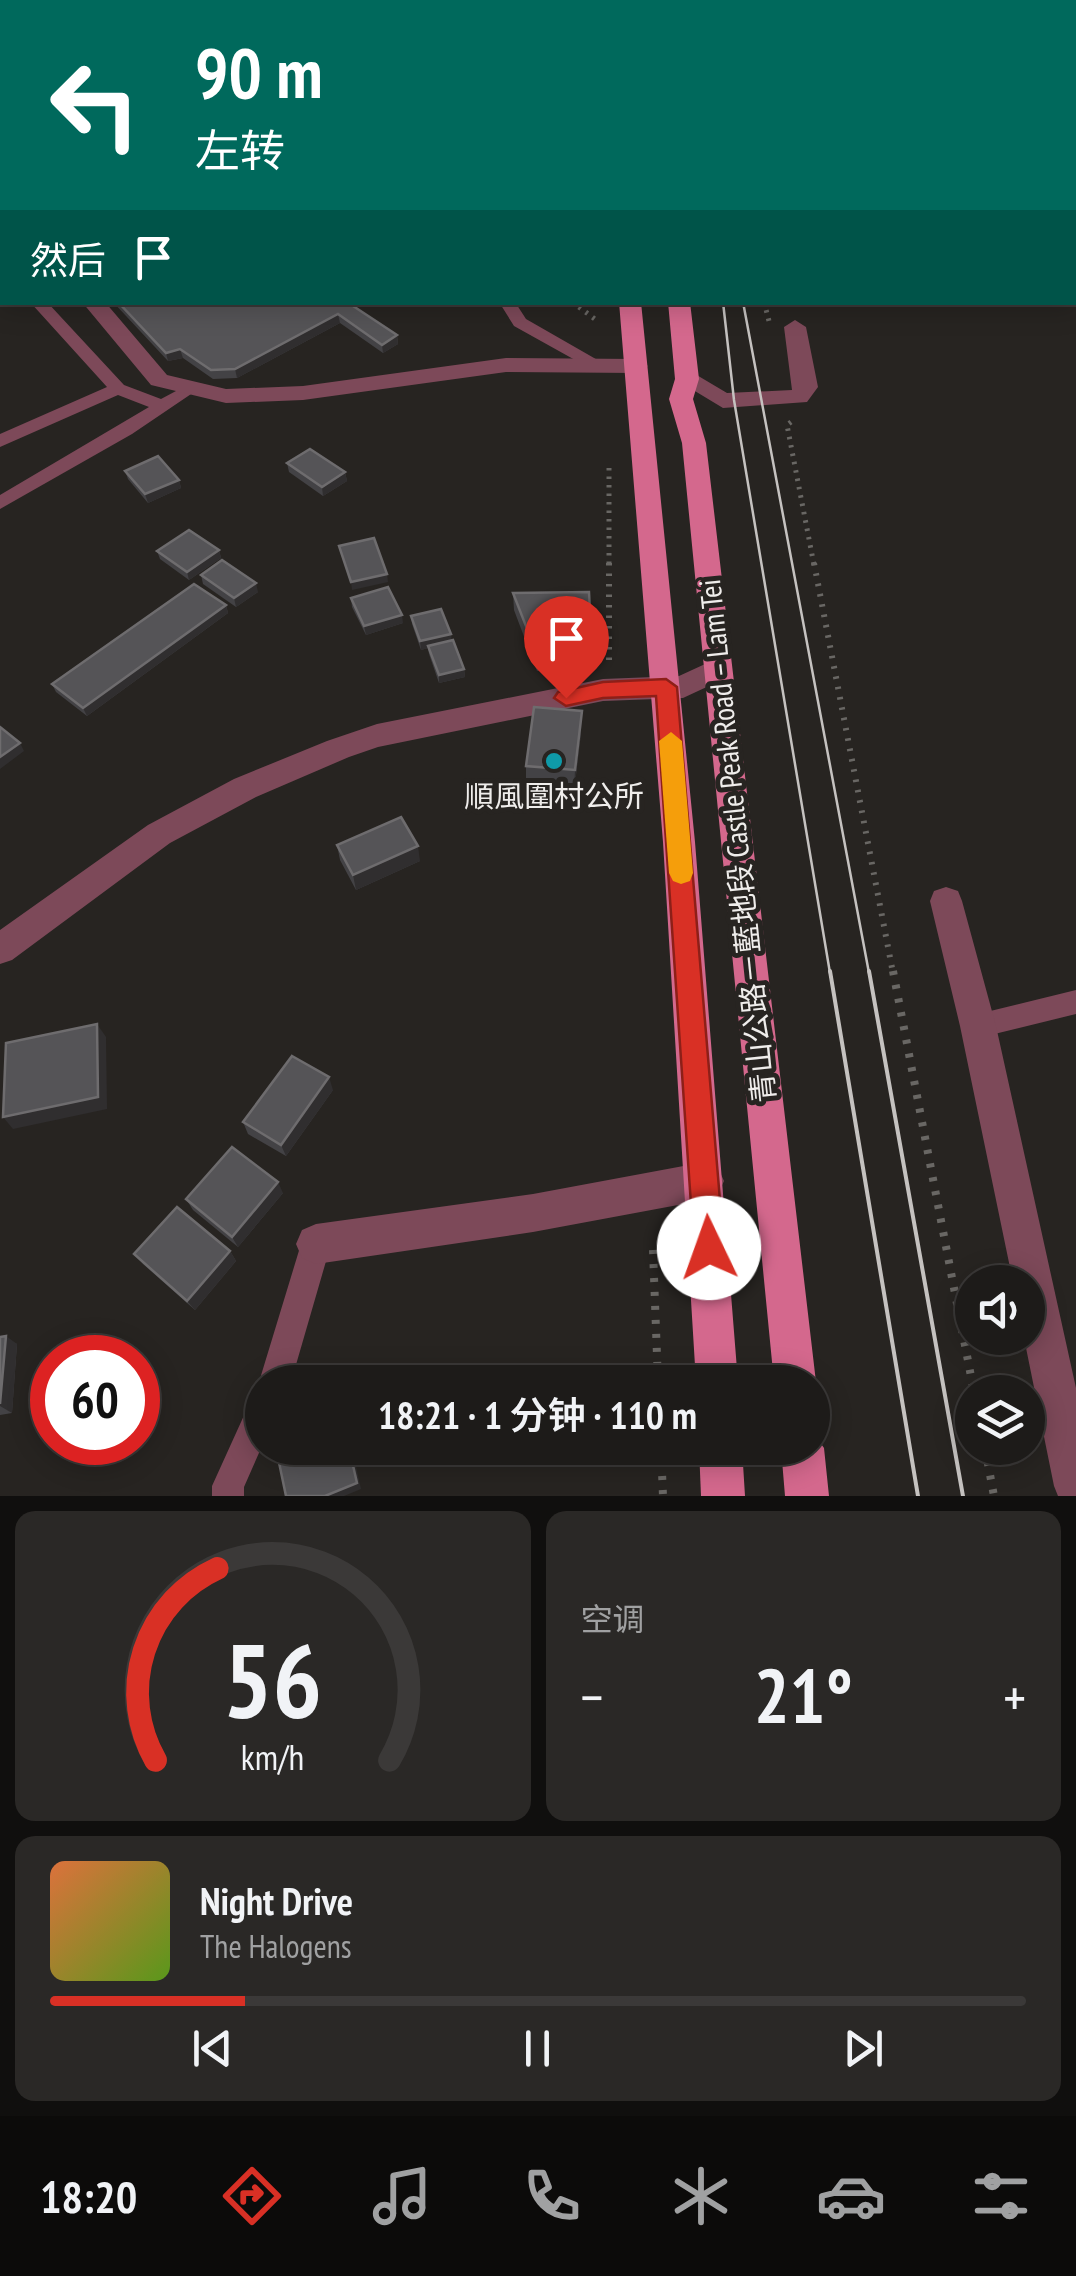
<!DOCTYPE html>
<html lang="zh">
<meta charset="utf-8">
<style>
:root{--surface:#1d1b19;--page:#2a2826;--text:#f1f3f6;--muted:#a0a1a2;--line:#3b3938;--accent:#d93025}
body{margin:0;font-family:"PT Sans Narrow","Noto Sans SC",sans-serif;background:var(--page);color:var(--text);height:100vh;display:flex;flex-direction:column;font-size:38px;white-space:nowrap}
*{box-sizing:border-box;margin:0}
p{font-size:32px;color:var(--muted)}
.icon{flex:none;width:55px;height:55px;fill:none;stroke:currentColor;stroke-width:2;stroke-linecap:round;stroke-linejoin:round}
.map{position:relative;height:1496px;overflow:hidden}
.sheet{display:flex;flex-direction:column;gap:15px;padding:15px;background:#100f0e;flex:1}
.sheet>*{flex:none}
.top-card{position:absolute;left:0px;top:0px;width:1078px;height:305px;box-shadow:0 5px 25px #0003,0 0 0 2px var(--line);background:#00695c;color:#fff;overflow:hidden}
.tools{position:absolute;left:955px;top:1265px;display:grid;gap:20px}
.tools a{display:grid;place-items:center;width:90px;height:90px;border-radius:50%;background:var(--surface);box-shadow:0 5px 25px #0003,0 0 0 2px var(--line);font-size:50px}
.speed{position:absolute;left:30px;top:1335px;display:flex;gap:20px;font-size:50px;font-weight:700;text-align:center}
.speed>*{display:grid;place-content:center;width:130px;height:130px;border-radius:50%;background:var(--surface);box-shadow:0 5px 25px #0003,0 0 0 2px var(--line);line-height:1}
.speed .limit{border:15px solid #d22;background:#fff;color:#111}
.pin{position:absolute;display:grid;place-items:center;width:85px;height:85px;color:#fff;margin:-102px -42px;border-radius:50% 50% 50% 0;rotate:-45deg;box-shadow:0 0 10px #0007}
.pin .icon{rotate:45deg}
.me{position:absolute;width:110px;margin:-55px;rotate:357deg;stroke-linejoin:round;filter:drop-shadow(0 0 8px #0008)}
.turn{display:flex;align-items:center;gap:35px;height:210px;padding:0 30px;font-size:45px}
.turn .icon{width:130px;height:130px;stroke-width:2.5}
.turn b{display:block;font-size:70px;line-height:85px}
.then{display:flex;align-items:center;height:95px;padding:0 30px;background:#0003;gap:20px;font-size:38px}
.big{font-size:75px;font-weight:600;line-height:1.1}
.sheet .card{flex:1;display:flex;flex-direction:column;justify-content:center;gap:15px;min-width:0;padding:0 35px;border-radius:20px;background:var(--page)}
.sheet .dial{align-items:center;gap:0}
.dial svg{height:260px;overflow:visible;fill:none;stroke:var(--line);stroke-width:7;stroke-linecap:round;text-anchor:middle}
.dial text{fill:var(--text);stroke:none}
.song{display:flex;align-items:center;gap:30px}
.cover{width:120px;height:120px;border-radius:15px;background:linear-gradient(135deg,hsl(20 70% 55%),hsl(90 70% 35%))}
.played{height:10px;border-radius:5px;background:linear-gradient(90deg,var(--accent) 20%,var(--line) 20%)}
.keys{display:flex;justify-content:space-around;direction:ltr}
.heat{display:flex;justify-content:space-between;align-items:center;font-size:55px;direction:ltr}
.sheet .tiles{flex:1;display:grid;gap:15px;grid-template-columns:1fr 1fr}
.card:last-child{grid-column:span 2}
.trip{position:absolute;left:245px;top:1365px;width:585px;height:100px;border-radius:50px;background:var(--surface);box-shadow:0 5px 25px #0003,0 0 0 2px var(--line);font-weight:600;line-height:100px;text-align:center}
.tab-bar{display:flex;height:160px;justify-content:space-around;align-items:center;background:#0c0b0a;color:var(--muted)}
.tab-bar .icon{width:70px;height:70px}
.tab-bar .on{color:var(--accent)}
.tab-bar b{font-size:45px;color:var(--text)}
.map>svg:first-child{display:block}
</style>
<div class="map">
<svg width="1076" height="1496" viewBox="0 0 1076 1496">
<rect width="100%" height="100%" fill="#272421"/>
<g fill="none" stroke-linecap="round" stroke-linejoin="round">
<!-- path-far3 -->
<g stroke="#696764" stroke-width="4" stroke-dasharray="1 5" stroke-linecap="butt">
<polyline points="722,1 733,2"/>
<polyline points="765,2 776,0"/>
</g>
<!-- path-far2 -->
<g stroke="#696764" stroke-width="5" stroke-dasharray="2.5 6" stroke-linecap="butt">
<polyline points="572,302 599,322"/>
<polyline points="764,302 769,321"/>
<polyline points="791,422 787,425 814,565"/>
<polyline points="609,468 609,565"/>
</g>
<!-- path-far1 -->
<g stroke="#696764" stroke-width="6" stroke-dasharray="2.5 8" stroke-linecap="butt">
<polyline points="609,563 609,660"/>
<polyline points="814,563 893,973"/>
</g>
<!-- path -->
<g stroke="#696764" stroke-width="8" stroke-dasharray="4 10" stroke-linecap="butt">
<polyline points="893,971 974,1392"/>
<polyline points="653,1250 658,1382"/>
<polyline points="661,1448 663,1496"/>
<polyline points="985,1448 994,1496"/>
</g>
<!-- service -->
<g fill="#7d4959" fill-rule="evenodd">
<polygon points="30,302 47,302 124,385 161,399 191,383 200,388 132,434 0,509 0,495 149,407 118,395 0,447 0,434 107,387"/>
<polygon points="499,302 515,302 526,319 608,366 599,371 593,370 514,326"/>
<polygon points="1076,990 1076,1014 978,1038 969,1035 965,1026 969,1017 978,1014"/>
<polygon points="316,1229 326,1234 331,1244 291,1382 262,1382 262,1390 259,1382 301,1244 306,1234"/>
<polygon points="262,1395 262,1446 244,1487 244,1496 212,1496 212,1486 251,1400"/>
</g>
<!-- minor -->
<g fill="#7d4959" fill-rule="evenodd">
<polygon points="0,191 2,192 2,204 0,203"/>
<polygon points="82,302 105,302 167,375 226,389 303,386 506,358 637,359 648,366 637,373 506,372 303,400 226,403 151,385"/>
<polygon points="795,320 806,327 818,387 807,402 723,408 675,379 679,374 695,374 727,393 792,390 784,327"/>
<polygon points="716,659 726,662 730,670 726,678 683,698 603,701 378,747 349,757 256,797 170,843 12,960 0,964 0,930 148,825 234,779 327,741 377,724 603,679 679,676"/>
<polygon points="946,887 958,891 962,901 996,1026 1076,1388 1076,1496 1058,1496 1054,1486 1024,1338 1028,1338 1028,1282 1013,1282 960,1026 930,901 934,891"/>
<polygon points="705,1162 718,1168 724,1181 718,1194 705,1200 533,1232 316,1264 302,1258 296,1244 302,1230 316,1224 533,1194"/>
</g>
<!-- primary -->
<g fill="#d4688d" fill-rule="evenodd">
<rect x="595" y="0" width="16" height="2"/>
<polygon points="636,0 652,0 653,2 637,2"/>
<polygon points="619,302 641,302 695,842 738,1382 696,1382 663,842"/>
<polygon points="668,302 690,302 699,379 693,399 706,443 816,1382 812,1390 812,1382 774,1382 682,443 669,399 675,379"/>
<polygon points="812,1431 824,1448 829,1496 785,1496 781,1448 812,1448"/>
<polygon points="699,1448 742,1448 745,1496 701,1496"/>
</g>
<!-- tram-far1 -->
<g stroke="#c5c2c0" stroke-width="2.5">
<polyline points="723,302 734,400 830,973"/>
<polyline points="743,302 869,973"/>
</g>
<!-- tram -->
<g stroke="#c5c2c0" stroke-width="4">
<polyline points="830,971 918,1496"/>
<polyline points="869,971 963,1496"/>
</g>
</g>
<!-- wall -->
<g fill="#434245">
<polygon points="113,302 347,302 397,335 398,344 383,353 340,323 237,378 213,379 183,358 168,361"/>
<polygon points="287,463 345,472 347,481 323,496 289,472"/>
<polygon points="125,471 179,480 181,488 148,503 128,479"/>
<polygon points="219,550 221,558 189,580 160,559 157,551"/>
<polygon points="201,575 258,592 236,607 203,584"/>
<polygon points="513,593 592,653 591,670 537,671 514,610"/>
<polygon points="351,598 403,623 366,635 352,607"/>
<polygon points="226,605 228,613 87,716 56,692 52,684"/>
<polygon points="411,616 451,640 464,669 465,677 439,683 429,654 428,648 421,650 412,624"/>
<polygon points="581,733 574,792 526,788 526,766"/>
<polygon points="337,845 420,861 356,890 340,860"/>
<polygon points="333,1090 286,1156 248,1134 243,1122"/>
<polygon points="283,1193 238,1247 193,1210 186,1199"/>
<polygon points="230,1251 236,1261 195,1310 143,1264 134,1254"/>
<polygon points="0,1337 17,1344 12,1413 0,1415"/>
</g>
<!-- shaded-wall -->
<g fill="#302e2f">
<polygon points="338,314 340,323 237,378 235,369"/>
<polygon points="397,335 398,344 383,353 382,345"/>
<polygon points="180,349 183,358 168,361 166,353"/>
<polygon points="345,472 347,481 323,496 322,487"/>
<polygon points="179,480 181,488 148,503 145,494"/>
<polygon points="219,550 221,558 189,580 187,572"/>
<polygon points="387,574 388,582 352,590 351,582"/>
<polygon points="256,583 258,592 236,607 234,598"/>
<polygon points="226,605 228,613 87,716 83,708"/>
<polygon points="402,615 403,623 366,635 364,626"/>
<polygon points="451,634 452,642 421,650 420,641"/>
<polygon points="464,669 465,677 439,683 439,675"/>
<polygon points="582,711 581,733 574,792 575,770"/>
<polygon points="20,743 24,751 0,769 0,757"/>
<polygon points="418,846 420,861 356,890 353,875"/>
<polygon points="97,1024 106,1037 107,1109 13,1129 3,1117"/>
<polygon points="329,1077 333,1090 286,1156 281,1145"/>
<polygon points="278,1182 283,1193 238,1247 232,1237"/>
<polygon points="230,1251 236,1261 195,1310 187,1301"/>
<polygon points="6,1336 17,1344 12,1413 0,1406"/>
<polygon points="349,1448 352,1448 361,1489 344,1496 325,1496"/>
</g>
<!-- building -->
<g fill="#555457" stroke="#6e6c6e" stroke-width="2.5">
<polygon points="118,302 347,302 397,335 382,345 338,314 235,369 211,370 180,349 166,353"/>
<polygon points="310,449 345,472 322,487 287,463"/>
<polygon points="158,456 179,480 145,494 125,471"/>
<polygon points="189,530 219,550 187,572 157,551"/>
<polygon points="374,538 387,574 351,582 339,546"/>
<polygon points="222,560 256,583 234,598 201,575"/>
<polygon points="194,584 226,605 83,708 52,684"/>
<polygon points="388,587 402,615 364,626 351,598"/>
<polygon points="589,592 592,653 537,654 513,593"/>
<polygon points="441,609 451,634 420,641 411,616"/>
<polygon points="453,640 464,669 439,675 428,646"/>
<polygon points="534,707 582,711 575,770 526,766"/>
<polygon points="0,727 20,743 0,757"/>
<polygon points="401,817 418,846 353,875 337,845"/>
<polygon points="97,1024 98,1097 3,1117 6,1043"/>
<polygon points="292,1056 329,1077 281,1145 243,1122"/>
<polygon points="232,1147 278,1182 232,1237 186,1199"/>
<polygon points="177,1207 230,1251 187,1301 134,1254"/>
<polygon points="6,1336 0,1404 0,1337"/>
<polygon points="276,1448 349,1448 357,1483 325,1496 286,1496"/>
</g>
<!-- route -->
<polygon fill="#d93025" stroke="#8d1f18" stroke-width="2.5" points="666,679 677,687 724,1248 720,1259 709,1263 699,1259 694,1248 656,696 603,698 566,706 554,698 558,692 603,682"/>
<!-- slow -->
<polygon fill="#f59e0b" points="671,732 682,741 693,873 690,881 681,884 673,881 669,873 659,741"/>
<!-- markers -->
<circle fill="#0f9aa8" stroke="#272421" stroke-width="4" cx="554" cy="761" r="10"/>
<g text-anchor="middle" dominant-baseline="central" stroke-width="10" stroke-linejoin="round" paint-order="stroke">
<!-- poi labels -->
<g font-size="30" fill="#efedeb" stroke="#272421">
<text x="554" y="795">順風圍村公所</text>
</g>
<!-- street labels -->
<g font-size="30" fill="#efedeb" stroke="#272421">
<text transform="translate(736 841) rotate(-96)">青山公路－藍地段 Castle Peak Road – Lam Tei</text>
</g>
</g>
</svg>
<div class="tools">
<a><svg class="icon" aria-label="sound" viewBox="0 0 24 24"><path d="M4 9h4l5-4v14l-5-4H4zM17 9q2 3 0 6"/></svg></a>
<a><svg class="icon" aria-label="layers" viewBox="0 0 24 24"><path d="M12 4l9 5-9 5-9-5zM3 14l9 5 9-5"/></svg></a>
</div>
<div class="speed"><div class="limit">60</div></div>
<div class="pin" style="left:566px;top:698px;background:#d93025"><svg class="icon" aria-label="arrive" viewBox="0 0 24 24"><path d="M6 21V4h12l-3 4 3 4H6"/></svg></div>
<svg class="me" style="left:709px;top:1248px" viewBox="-20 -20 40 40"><circle r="19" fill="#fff"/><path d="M0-13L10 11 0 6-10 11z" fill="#d93025"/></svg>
<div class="trip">18:21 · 1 分钟 · 110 m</div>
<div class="top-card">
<div class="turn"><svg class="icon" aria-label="left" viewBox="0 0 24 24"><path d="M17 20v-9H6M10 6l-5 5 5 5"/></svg><div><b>90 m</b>左转</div></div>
<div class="then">然后<svg class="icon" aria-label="arrive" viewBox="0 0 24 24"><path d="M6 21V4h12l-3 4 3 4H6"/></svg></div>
</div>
</div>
<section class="sheet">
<div class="tiles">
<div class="card dial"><svg viewBox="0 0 100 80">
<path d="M14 69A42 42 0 1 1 86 69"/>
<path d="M14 69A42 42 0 0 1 33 10" stroke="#d93025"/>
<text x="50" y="56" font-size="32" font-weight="700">56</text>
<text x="50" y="72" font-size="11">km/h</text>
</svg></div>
<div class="card"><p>空调</p>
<div class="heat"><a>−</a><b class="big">21°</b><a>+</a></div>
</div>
<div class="card">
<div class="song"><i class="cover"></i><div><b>Night Drive</b><p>The Halogens</p></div></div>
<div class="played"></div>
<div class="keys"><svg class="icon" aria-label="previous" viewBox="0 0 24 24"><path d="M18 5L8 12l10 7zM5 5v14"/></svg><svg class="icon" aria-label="pause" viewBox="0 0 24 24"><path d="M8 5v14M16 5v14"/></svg><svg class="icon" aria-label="next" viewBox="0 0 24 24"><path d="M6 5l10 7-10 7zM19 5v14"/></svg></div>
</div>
</div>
</section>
<nav class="tab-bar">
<b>18:20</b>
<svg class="icon on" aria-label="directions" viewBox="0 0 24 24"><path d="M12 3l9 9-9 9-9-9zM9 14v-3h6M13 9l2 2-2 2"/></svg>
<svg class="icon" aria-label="music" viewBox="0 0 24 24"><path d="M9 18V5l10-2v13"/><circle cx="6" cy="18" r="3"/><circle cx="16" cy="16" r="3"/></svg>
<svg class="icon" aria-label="phone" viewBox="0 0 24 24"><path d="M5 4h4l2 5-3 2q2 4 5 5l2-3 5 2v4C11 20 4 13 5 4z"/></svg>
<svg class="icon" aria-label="climate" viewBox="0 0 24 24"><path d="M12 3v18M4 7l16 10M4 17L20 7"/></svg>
<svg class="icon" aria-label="car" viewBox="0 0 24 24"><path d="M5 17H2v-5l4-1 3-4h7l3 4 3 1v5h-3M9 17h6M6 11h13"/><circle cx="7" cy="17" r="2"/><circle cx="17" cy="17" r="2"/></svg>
<svg class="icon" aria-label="filters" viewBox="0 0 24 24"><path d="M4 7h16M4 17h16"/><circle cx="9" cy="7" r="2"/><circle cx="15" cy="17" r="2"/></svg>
</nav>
